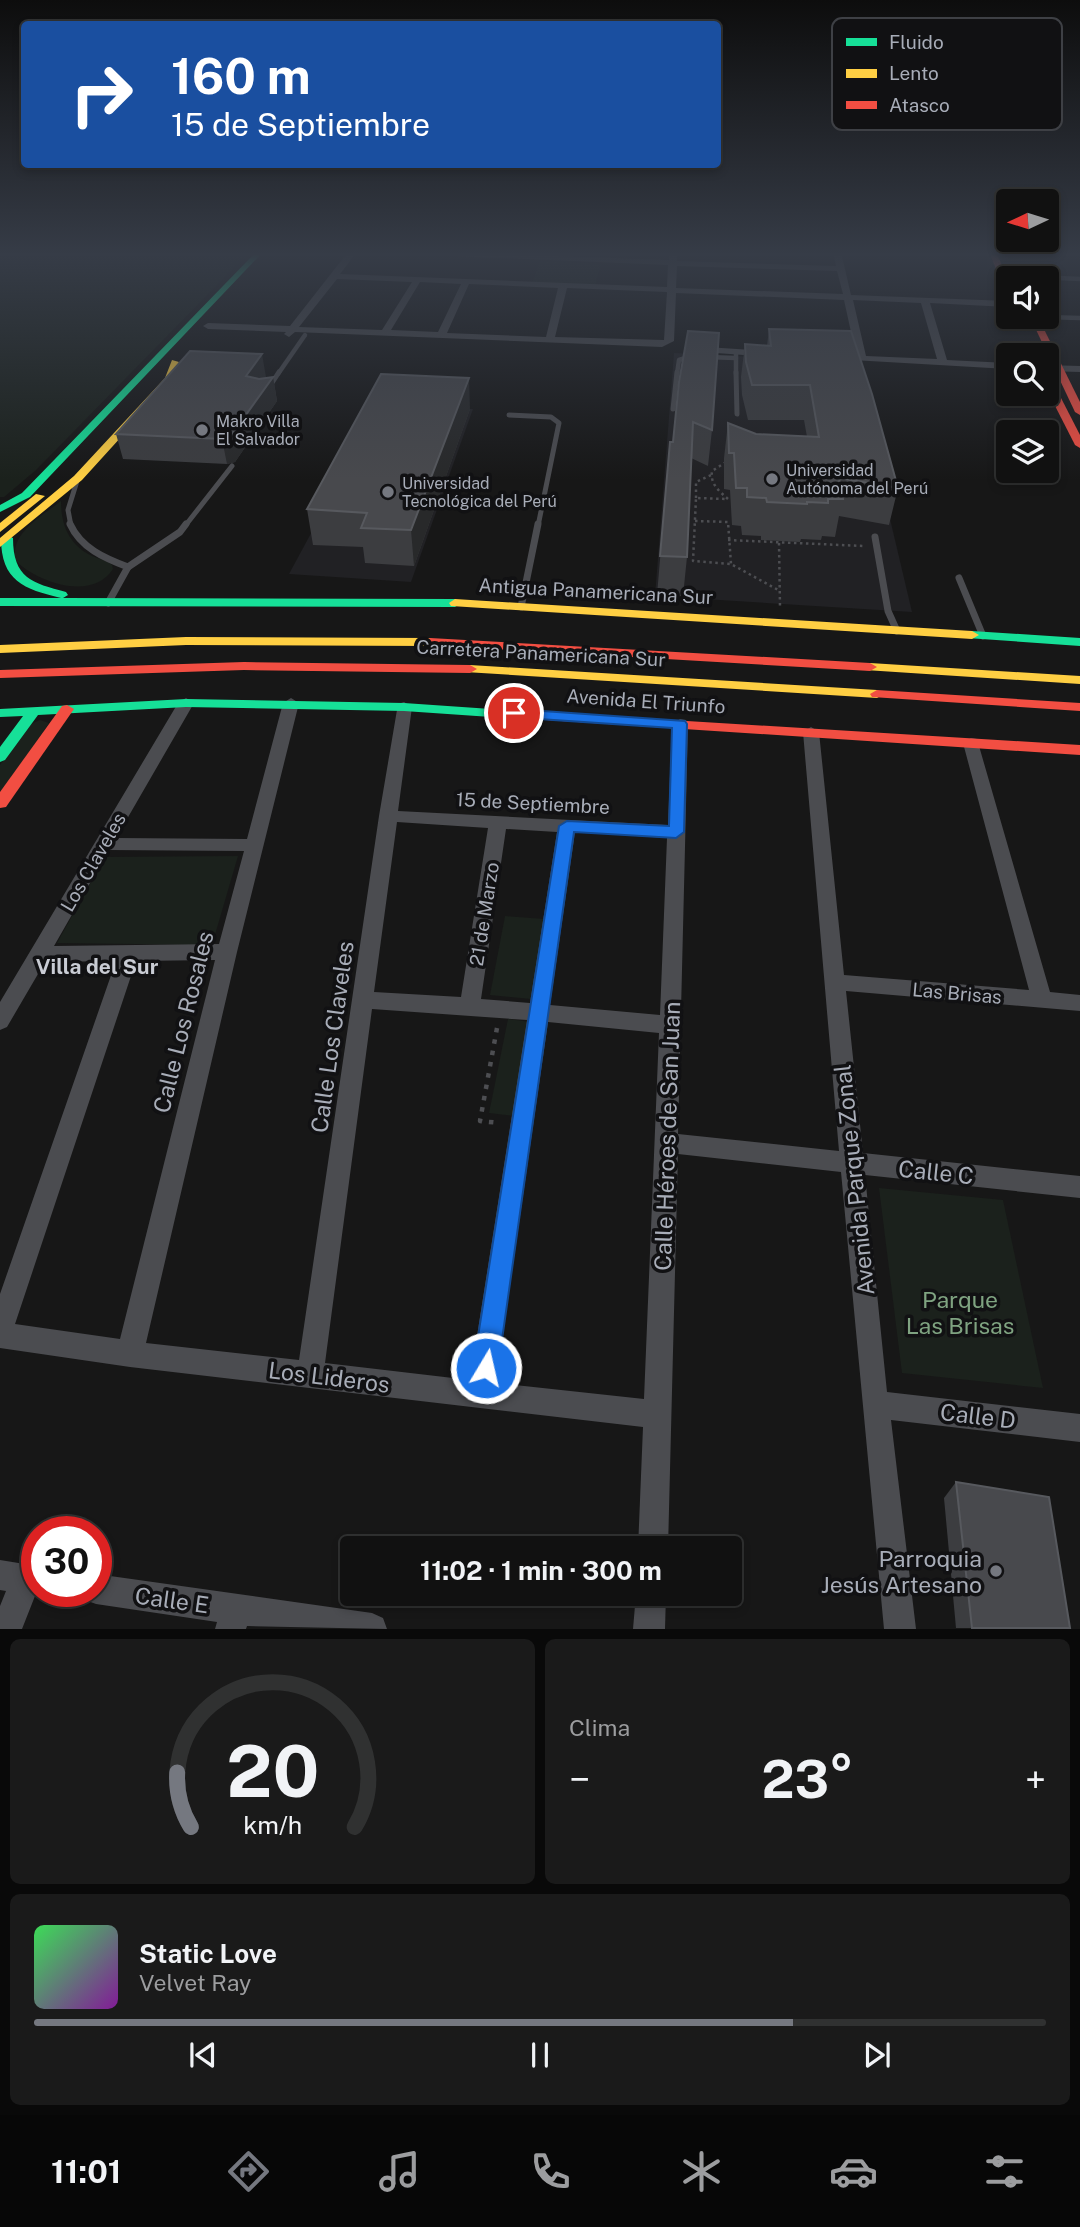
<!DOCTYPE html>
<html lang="es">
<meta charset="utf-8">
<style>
:root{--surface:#111;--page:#1a1a1a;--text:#f1f3f6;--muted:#9c9d9f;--line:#303131;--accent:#757880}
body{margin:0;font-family:"Public Sans",sans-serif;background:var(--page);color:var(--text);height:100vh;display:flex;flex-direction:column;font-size:26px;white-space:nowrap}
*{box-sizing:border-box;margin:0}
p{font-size:23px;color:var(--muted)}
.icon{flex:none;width:38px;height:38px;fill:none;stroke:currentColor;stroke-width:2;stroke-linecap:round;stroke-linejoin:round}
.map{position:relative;height:1629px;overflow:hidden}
.sheet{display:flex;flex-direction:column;gap:10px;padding:10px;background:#090909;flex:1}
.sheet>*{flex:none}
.hud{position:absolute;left:21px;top:21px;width:700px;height:147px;border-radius:7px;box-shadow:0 4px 10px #0003,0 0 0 2px var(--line);background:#1a4fa0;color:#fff;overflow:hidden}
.needle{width:46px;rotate:266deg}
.buttons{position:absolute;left:996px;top:189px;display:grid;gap:14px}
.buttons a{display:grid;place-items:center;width:63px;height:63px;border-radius:7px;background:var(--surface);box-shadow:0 4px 10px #0003,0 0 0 2px var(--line);font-size:35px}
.speed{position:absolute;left:21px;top:1516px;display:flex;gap:14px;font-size:35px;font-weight:700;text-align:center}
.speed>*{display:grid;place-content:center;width:91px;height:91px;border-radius:50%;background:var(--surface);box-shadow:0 4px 10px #0003,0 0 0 2px var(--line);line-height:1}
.speed .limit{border:10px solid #d22;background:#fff;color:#111}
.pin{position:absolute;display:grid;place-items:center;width:60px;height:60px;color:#fff;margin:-30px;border:4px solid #fff;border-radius:50%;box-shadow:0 2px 7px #0007}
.me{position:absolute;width:77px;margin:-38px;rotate:9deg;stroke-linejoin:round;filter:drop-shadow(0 0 5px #0008)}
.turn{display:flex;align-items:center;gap:24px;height:147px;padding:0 35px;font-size:32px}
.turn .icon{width:91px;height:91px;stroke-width:2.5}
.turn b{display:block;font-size:49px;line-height:60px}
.big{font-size:52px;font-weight:700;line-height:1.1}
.sheet .tile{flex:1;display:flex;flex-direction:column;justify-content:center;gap:10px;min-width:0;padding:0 24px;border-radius:10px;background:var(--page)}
.sheet .dial{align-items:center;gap:0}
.dial svg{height:182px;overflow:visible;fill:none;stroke:var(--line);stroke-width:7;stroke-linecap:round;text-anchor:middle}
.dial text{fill:var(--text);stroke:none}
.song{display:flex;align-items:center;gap:21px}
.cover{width:84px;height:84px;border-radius:10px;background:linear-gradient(135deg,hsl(130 70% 55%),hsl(290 70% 35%))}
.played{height:7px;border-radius:4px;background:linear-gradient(90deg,var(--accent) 75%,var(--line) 75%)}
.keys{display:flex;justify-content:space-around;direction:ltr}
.heat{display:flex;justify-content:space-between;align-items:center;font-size:38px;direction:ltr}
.sheet .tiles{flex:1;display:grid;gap:10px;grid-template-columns:1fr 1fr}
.tile:last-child{grid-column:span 2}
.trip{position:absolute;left:340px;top:1536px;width:402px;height:70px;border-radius:7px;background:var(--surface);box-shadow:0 4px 10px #0003,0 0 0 2px var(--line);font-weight:700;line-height:70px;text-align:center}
.tab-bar{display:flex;height:112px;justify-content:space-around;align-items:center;background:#070707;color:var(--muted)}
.tab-bar .icon{width:49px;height:49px}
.tab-bar .active{color:var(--accent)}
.tab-bar b{font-size:32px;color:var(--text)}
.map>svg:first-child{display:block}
</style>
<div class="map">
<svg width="1080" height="1629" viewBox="0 0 1080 1629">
<rect width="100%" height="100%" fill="#171717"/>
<!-- built -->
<g fill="#212124">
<polygon points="674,353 853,362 912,612 655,596"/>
<polygon points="381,404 473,409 411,582 289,574"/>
</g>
<!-- green -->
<g fill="#1b211c">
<polygon points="0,252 249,252 36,470 4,497 0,497"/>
<polygon points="540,261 601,264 595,285 532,283"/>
<path d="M61,501C61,525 69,545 92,556C99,559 106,560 112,565L113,569C92,602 36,582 15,560C11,532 41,517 61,501Z"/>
<polygon points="40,720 49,723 0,794 0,765 31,724"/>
<polygon points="238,856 212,945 57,943 105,857"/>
<polygon points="505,916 544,919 531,999 490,995"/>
<polygon points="508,1019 531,1022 514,1116 489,1113"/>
<polygon points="879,1188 1003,1200 1043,1388 902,1373"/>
</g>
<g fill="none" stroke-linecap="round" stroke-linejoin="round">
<!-- path-far1 -->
<g stroke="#4d4e52" stroke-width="2.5" stroke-dasharray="2.5 3.5" stroke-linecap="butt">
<path d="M726,462L712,471C710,484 719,491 728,499L696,498L693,561L731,564L780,591"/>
<polyline points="696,498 696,482 711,475"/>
<polyline points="695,521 728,522 731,564"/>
<polyline points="728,540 863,546"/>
<polyline points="779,543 780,607"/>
</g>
<!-- path -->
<polyline stroke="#4d4e52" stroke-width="4.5" stroke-dasharray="4.5 7" stroke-linecap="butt" points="497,1028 480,1121 500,1123"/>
<!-- lane-far2 -->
<g stroke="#4b4c50" stroke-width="4.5">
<polyline points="1014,276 1080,279"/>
<polyline points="1045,317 1080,318"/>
<polyline points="736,354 736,374"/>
<polyline points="706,357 736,358"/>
<polyline points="278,374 305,335"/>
<polyline points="677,374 679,360 692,356"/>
</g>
<!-- lane-far1 -->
<g stroke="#4b4c50" stroke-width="5">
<polyline points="736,372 737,414"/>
<polyline points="268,389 279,372"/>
<polyline points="673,409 677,372"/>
<polyline points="509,415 551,417 559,423 538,526"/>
<polyline points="71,526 68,510 77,481"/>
<polyline points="185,526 232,466"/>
</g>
<!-- lane -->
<g stroke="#4b4c50" stroke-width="7">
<path d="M70,524C81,548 104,558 128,567L108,603"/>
<polyline points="875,537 888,611 897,631"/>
<polyline points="128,567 180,532 186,524"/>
<polyline points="959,578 983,636"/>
<polyline points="521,607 538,524"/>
</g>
<!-- street -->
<g fill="#4b4c50" fill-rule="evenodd">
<path d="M348,252H357L340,274L667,287L668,265L357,252H441L669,260V252H677V261L836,266L833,252H841L851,295L1008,301V307L930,303L947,360L1008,363V369L835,359V355H856L844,300L676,293L674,341L662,347L295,332L289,337L284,334L286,332L208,329L203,326L208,323L290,326ZM677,266L837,271L843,294L676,288ZM337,279L412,282L382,330L299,327ZM420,282L461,284L438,332L391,330ZM469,284L558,288L546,337L447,333ZM567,288L667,292L664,340L555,337ZM853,300L921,303L937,359L866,356Z"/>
<polygon points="706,347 769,351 774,354 769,357 703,352 703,348"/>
<polygon points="1046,365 1080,366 1080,372 1046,371"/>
<path d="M186,698L194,703L116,838L247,839L283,703L291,698L299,703L237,952L146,1343L299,1360L379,816L398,704L404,702L412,707L398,811L668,825L672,724L680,719L686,720L688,724L678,1134L839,1151L803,732L811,727L819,732L844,975L1029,990L963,743L971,738L977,739L1050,992L1080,995V1011L846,991L863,1153L1080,1176V1198L865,1175L887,1392L1080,1414V1442L891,1420L916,1629H884L841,1172L678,1154L668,1549H638L643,1427L130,1367L0,1348V1294L116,961L45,962L7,1027L0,1030V1002L178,703ZM397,822L488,828L461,997L374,992ZM506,829L557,832L530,1003L481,999ZM575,832L667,838L660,1015L550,1005ZM109,850L244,851L219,944L54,946ZM215,960L120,1339L15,1324L136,961ZM372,1009L527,1020L470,1380L325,1363ZM548,1022L659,1033L644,1399L496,1383Z"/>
<polygon points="0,1560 37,1566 37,1591 48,1591 35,1596 22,1629 0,1629 0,1606 6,1591 0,1590"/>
<polygon points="96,1574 372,1613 383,1618 387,1629 247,1626 246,1629 215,1629 217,1622 96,1604 85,1600 81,1591 96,1591"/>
<polygon points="636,1594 666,1594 665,1629 633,1629"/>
</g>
<!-- fast -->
<g fill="#16e098" fill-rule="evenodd">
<polygon points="256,252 263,252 30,497 0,512 0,505 22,493"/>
<path d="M7,535L13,538C13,578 32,583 66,592L68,595L63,598L455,599L461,603L455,607L0,606V598H61C24,589 1,581 1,538Z"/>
<polygon points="972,631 1080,638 1080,646 967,638 965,635"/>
<polygon points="186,699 404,703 491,709 498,713 491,717 404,711 186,707 38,715 5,760 0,762 0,747 23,716 0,717 0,709"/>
</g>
<!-- slow -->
<g fill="#ffcf43" fill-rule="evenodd">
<polygon points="172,360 179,362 172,381 82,480 0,547 0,538 74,476 165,378"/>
<polygon points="36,494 45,496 0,532 0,523"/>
<polygon points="455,599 972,631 979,635 972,639 451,606 449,603"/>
<polygon points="186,637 430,638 437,642 430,646 186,645 0,653 0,645"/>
<polygon points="870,663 1080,676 1080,684 865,670 863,667"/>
<polygon points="470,665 877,690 884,694 877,698 465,672 463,669 465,666"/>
</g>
<!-- jam -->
<g fill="#f24e42" fill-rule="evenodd">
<polygon points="989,252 996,252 1008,279 1008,290 1004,288"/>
<polygon points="1030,317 1038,317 1080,402 1080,415 1075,412"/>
<polygon points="1052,394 1060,396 1080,435 1080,448 1075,445 1050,396"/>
<polygon points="430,638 870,663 877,667 870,671 425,645 423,642"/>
<polygon points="244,662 470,665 477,669 470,673 244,670 0,678 0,670"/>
<polygon points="877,690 1080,703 1080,711 872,697 870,694"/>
<polygon points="67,705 74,709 6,807 0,808 0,792 62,706"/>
<polygon points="491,709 1080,745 1080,755 486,716 484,713"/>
</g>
</g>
<!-- wall -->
<g fill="#3c3d40">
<polygon points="769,329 898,488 889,525 839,516 835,537 822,536 821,540 801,539 800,542 761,540 761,536 742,535 741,526 732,525 730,490 724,489 724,458 728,423 756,434 807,437 804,420 748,420 742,395 741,377 745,344 767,346"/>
<polygon points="688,331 712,430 708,466 691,458 687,557 683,596 657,595 670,442 673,442"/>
<polygon points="266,377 266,378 273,377 277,401 235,462 227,464 123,459 116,434"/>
<polygon points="470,409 414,566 365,563 363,547 313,545 307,509"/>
<polygon points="956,1482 1070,1628 956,1628 944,1498"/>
</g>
<!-- shaded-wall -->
<g fill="#28292a">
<polygon points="262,354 266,377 250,399 246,376"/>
<polygon points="273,377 277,401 235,462 227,464 222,439"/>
<polygon points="469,378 470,409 414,566 411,530"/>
</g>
<!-- building -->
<g fill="#48494d" stroke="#57595e" stroke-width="2">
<polygon points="769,329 851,331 872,394 898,488 839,478 843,499 828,499 828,503 807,502 807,504 767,502 766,498 747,497 747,488 736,488 734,453 729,453 728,423 756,434 819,437 810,385 752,385 746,362 745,344 771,346"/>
<polygon points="688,331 719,333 712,430 693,422 687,557 660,556 670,442 673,442 679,382"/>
<polygon points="190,351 262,354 246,376 259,379 273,377 230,437 222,439 116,434"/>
<polygon points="381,374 469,378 411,530 361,528 367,513 307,509"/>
<polygon points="956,1482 1049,1497 1070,1628 972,1628"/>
</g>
<!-- sky -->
<linearGradient id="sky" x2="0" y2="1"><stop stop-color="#0d0d0d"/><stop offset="0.53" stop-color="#363c47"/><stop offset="1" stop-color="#363c47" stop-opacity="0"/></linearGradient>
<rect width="1080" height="480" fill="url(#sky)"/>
<!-- route -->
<polygon fill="#1a73e8" stroke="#114b97" stroke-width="2" points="514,709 685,721 687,724 684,832 676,838 574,832 498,1368 494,1377 486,1380 477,1377 473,1368 559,826 567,821 669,826 672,728 509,717 507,713 509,710"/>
<!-- markers -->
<g fill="#757880" stroke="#111113" stroke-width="2.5">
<circle cx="202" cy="430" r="7"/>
<circle cx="772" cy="479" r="7"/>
<circle cx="388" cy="492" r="7"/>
<circle cx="996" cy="1571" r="7"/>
</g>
<g text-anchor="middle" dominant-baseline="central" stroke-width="7" stroke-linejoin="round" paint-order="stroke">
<!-- far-poi labels -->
<g font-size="16" fill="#a8adb8" stroke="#111113" text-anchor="start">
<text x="216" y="421">Makro Villa<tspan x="216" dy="18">El Salvador</tspan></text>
<text x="786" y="470">Universidad<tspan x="786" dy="18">Autónoma del Perú</tspan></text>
<text x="402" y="483">Universidad<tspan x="402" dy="18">Tecnológica del Perú</tspan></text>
</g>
<!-- street labels -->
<g font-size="19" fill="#a8adb8" stroke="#111113">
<text transform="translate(596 591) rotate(3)">Antigua Panamericana Sur</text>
<text transform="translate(541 653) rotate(3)">Carretera Panamericana Sur</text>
<text transform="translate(646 701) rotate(4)">Avenida El Triunfo</text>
<text transform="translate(533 803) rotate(3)">15 de Septiembre</text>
<text transform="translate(93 862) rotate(-60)">Los Claveles</text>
<text transform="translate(484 914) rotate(-81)">21 de Marzo</text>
<text transform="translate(957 993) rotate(5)">Las Brisas</text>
</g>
<!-- neighbourhood labels -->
<g font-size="21" font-weight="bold" fill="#c9ccd4" stroke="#111113">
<text x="97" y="966">Villa del Sur</text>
</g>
<!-- near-street labels -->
<g font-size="23" fill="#a8adb8" stroke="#111113">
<text transform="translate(183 1022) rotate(-76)">Calle Los Rosales</text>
<text transform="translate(332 1037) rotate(-82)">Calle Los Claveles</text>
<text transform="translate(667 1136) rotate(-88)">Calle Héroes de San Juan</text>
<text transform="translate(936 1172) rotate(6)">Calle C</text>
<text transform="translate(854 1180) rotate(-96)">Avenida Parque Zonal</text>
<text transform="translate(329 1377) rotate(7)">Los Lideros</text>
<text transform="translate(978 1416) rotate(7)">Calle D</text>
<text transform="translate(172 1600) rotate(8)">Calle E</text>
</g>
<!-- near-park labels -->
<g font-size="23" fill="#7fa381" stroke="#111113">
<text x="960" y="1299">Parque<tspan x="960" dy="26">Las Brisas</tspan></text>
</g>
<!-- near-poi labels -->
<g font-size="23" fill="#a8adb8" stroke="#111113" text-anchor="end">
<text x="982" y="1558">Parroquia<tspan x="982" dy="26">Jesús Artesano</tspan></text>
</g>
</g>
<!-- legend -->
<rect x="832" y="18" width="230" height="112" rx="10" fill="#111113" stroke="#3e4045" stroke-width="2"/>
<rect x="846" y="38" width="31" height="8" fill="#16e098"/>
<rect x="846" y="69" width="31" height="9" fill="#ffcf43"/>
<rect x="846" y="101" width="31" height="8" fill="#f24e42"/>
<g font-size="19" fill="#a8adb8">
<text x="889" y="49">Fluido</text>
<text x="889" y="80">Lento</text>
<text x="889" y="112">Atasco</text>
</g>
</svg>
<div class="buttons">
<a><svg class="needle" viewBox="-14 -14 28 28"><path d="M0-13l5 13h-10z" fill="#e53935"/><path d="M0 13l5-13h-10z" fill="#9c9d9f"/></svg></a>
<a><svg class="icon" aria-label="sound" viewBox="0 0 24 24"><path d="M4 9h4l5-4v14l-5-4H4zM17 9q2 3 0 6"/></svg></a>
<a><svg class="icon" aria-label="search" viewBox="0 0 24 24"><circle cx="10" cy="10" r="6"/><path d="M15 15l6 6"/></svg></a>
<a><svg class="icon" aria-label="layers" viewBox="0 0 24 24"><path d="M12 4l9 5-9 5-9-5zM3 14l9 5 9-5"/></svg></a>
</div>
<div class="speed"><div class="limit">30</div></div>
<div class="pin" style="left:514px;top:713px;background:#d93025"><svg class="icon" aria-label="arrive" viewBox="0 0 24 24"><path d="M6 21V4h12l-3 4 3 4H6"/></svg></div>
<svg class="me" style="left:486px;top:1368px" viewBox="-20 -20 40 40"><circle r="17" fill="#1a73e8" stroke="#fff" stroke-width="3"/><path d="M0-11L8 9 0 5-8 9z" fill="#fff"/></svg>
<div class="trip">11:02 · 1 min · 300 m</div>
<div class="hud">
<div class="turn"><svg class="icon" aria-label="right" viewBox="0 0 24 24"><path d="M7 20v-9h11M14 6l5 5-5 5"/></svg><div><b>160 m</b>15 de Septiembre</div></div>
</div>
</div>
<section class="sheet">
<div class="tiles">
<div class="tile dial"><svg viewBox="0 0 100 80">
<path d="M14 69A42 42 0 1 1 86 69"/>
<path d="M14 69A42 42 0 0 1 8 45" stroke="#757880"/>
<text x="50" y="56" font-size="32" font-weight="700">20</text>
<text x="50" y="72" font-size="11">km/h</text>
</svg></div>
<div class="tile"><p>Clima</p>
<div class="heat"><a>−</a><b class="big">23°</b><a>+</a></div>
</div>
<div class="tile">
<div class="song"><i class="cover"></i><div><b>Static Love</b><p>Velvet Ray</p></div></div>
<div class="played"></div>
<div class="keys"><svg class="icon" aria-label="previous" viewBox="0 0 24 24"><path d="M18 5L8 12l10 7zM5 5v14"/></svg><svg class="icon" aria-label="pause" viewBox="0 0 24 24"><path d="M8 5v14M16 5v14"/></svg><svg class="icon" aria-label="next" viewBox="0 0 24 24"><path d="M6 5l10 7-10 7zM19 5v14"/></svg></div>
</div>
</div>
</section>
<nav class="tab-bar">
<b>11:01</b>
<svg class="icon active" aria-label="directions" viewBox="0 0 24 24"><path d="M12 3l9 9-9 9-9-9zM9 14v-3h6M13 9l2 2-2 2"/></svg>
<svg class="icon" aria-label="music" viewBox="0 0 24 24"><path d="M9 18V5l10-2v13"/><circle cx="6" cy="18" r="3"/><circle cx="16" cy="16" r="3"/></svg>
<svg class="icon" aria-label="phone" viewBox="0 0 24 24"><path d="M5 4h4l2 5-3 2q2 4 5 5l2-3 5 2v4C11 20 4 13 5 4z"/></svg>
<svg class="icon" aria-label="climate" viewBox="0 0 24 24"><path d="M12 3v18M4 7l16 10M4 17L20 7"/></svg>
<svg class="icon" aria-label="car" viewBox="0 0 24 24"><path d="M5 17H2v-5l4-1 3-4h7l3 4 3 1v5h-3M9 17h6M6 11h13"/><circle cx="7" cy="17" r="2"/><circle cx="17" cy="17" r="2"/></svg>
<svg class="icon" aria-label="filters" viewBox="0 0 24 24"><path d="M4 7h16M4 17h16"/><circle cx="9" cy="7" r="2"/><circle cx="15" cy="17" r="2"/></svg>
</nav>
